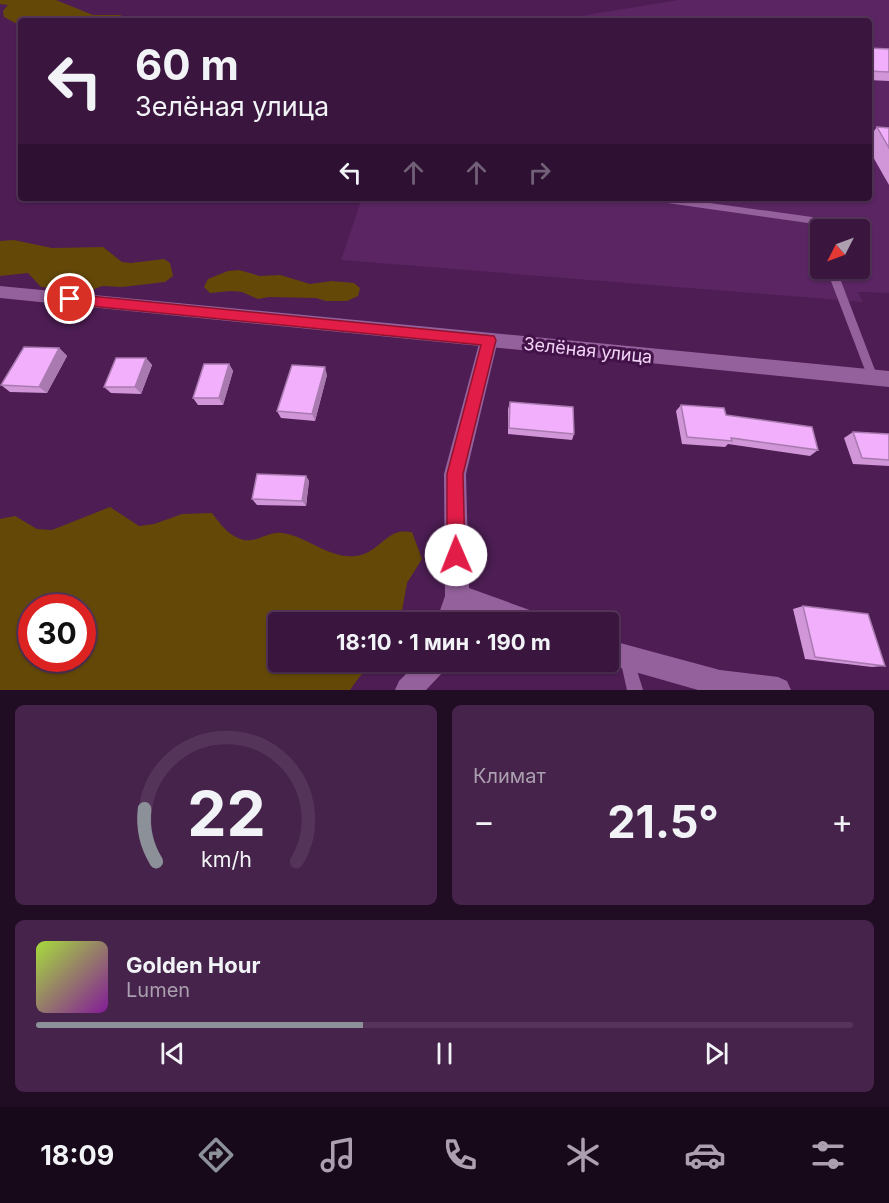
<!DOCTYPE html>
<html lang="ru">
<meta charset="utf-8">
<style>
:root{--surface:#3a163f;--page:#45234a;--text:#f1f3f6;--muted:#ab9fb0;--line:#543559;--accent:#8c9099}
body{margin:0;font-family:Inter,sans-serif;background:var(--page);color:var(--text);height:100vh;display:flex;flex-direction:column;font-size:22px;white-space:nowrap}
*{box-sizing:border-box;margin:0}
p{font-size:20px;color:var(--muted)}
.icon{flex:none;width:33px;height:33px;fill:none;stroke:currentColor;stroke-width:2;stroke-linecap:round;stroke-linejoin:round}
.map{position:relative;height:690px;overflow:hidden}
.side{display:flex;flex-direction:column;gap:15px;padding:15px;background:#200c23;flex:1}
.side>*{flex:none}
.hud{position:absolute;left:18px;top:18px;width:854px;height:183px;border-radius:6px;box-shadow:0 2px 4px #0004,0 0 0 2px var(--line);background:#3a163f;color:var(--text);overflow:hidden}
.needle{width:39px;rotate:228deg}
.fabs{position:absolute;left:810px;top:219px;display:grid;gap:12px}
.fabs a{display:grid;place-items:center;width:60px;height:60px;border-radius:6px;background:var(--surface);box-shadow:0 2px 4px #0004,0 0 0 2px var(--line);font-size:30px}
.speed{position:absolute;left:18px;top:594px;display:flex;gap:12px;font-size:30px;font-weight:700;text-align:center}
.speed>*{display:grid;place-content:center;width:78px;height:78px;border-radius:50%;background:var(--surface);box-shadow:0 2px 4px #0004,0 0 0 2px var(--line);line-height:1}
.speed .limit{border:9px solid #d22;background:#fff;color:#111}
.pin{position:absolute;display:grid;place-items:center;width:51px;height:51px;color:#fff;margin:-26px;border:3px solid #fff;border-radius:50%;box-shadow:0 2px 6px #0007}
.me{position:absolute;width:66px;margin:-33px;rotate:359deg;stroke-linejoin:round;filter:drop-shadow(0 0 4px #0008)}
.turn{display:flex;align-items:center;gap:21px;height:126px;padding:0 18px;font-size:27px}
.turn .icon{width:78px;height:78px;stroke-width:2.5}
.turn b{display:block;font-size:42px;line-height:51px}
.lanes{display:flex;align-items:center;height:57px;padding:0 18px;background:#0003;justify-content:center;gap:30px;direction:ltr}
.lanes .off{opacity:.35}
.big{font-size:45px;font-weight:700;line-height:1.1}
.side .widget{flex:1;display:flex;flex-direction:column;justify-content:center;gap:9px;min-width:0;padding:0 21px;border-radius:9px;background:var(--page)}
.side .dial{align-items:center;gap:0}
.dial svg{height:156px;overflow:visible;fill:none;stroke:var(--line);stroke-width:7;stroke-linecap:round;text-anchor:middle}
.dial text{fill:var(--text);stroke:none}
.song{display:flex;align-items:center;gap:18px}
.cover{width:72px;height:72px;border-radius:9px;background:linear-gradient(135deg,hsl(80 70% 55%),hsl(290 70% 35%))}
.played{height:6px;border-radius:3px;background:linear-gradient(90deg,var(--accent) 40%,var(--line) 40%)}
.keys{display:flex;justify-content:space-around;direction:ltr}
.heat{display:flex;justify-content:space-between;align-items:center;font-size:33px;direction:ltr}
.side .tiles{flex:1;display:grid;gap:15px;grid-template-columns:1fr 1fr}
.widget:last-child{grid-column:span 2}
.trip{position:absolute;left:268px;top:612px;width:351px;height:60px;border-radius:6px;background:var(--surface);box-shadow:0 2px 4px #0004,0 0 0 2px var(--line);font-weight:700;line-height:60px;text-align:center}
.tabs{display:flex;height:96px;justify-content:space-around;align-items:center;background:#170919;color:var(--muted)}
.tabs .icon{width:42px;height:42px}
.tabs .on{color:var(--accent)}
.tabs b{font-size:27px;color:var(--text)}
.map>svg:first-child{display:block}
</style>
<div class="map">
<svg width="889" height="690" viewBox="0 0 889 690">
<rect width="100%" height="100%" fill="#4d1d54"/>
<!-- built -->
<path fill="#5a2562" fill-rule="evenodd" d="M678,0H889V293L858,292L863,302L341,260L362,198H868V21H550ZM820,230H860V268H820Z"/>
<!-- green -->
<g fill="#634808" fill-rule="evenodd">
<polygon points="0,0 56,0 93,15 119,15 142,21 21,21 21,26 4,17 3,11 8,5 0,4"/>
<polygon points="14,240 52,248 103,247 122,262 131,263 164,259 170,263 173,276 165,282 122,287 102,286 92,290 41,287 28,273 0,276 0,241"/>
<polygon points="239,270 260,276 280,275 310,284 332,281 354,283 360,288 358,296 347,301 326,301 316,298 269,297 258,299 242,292 231,291 210,293 204,287 208,279 228,271"/>
<path d="M110,507L139,526L154,524L182,514L212,513C219,522 226,533 238,538C254,546 266,531 282,533C307,536 329,559 355,556C376,554 383,536 399,532C402,531 409,532 412,532L422,559L407,583L400,622H279V662H378L360,676L350,690H0V519L15,516L37,529L52,530ZM32,608H82V658H32Z"/>
</g>
<g fill="none" stroke-linecap="round" stroke-linejoin="round">
<!-- lane -->
<g fill="#95619c" fill-rule="evenodd">
<path d="M649,198H674L812,217C822,222 820,236 820,246L815,243L808,223L653,201Z"/>
<polygon points="826,268 836,268 878,378 877,381 873,383 869,381 868,378"/>
<polygon points="627,652 632,654 643,690 627,690 620,659 622,654"/>
</g>
<!-- street -->
<g fill="#95619c" fill-rule="evenodd">
<polygon points="489,333 495,335 498,340 466,474 469,588 538,613 541,622 497,622 464,611 460,622 436,622 445,596 444,474 480,340 483,335"/>
<polygon points="609,640 720,670 778,677 787,681 791,690 698,690 600,662 609,662"/>
<polygon points="418,662 448,662 444,671 426,690 395,690 399,681"/>
</g>
<!-- secondary -->
<polygon fill="#95619c" fill-rule="evenodd" points="0,286 889,371 889,387 0,298"/>
</g>
<!-- wall -->
<g fill="#d096d8">
<polygon points="868,48 889,49 889,81 868,80"/>
<polygon points="877,127 889,128 889,185 868,148 868,139"/>
<polygon points="59,348 67,356 47,393 10,392 1,385"/>
<polygon points="146,358 152,365 141,394 111,393 104,387"/>
<polygon points="229,364 233,371 223,405 198,405 193,398"/>
<polygon points="327,375 315,421 281,418 277,411"/>
<polygon points="510,402 574,434 572,440 508,434 508,409"/>
<polygon points="681,405 726,415 818,450 810,456 728,444 725,447 682,444 676,411"/>
<polygon points="853,432 889,434 889,466 853,464 844,438"/>
<polygon points="306,476 309,481 306,506 257,505 252,499"/>
<polygon points="803,606 885,666 872,667 805,659 793,609"/>
</g>
<!-- shaded-wall -->
<g fill="#a97ab0">
<polygon points="59,348 67,356 47,393 39,387"/>
<polygon points="146,358 152,365 141,394 135,387"/>
<polygon points="229,364 233,371 223,405 219,398"/>
<polygon points="325,367 327,375 315,421 312,414"/>
<polygon points="306,476 309,481 306,506 302,501"/>
</g>
<!-- building -->
<g fill="#f2affb" stroke="#a97ab0" stroke-width="1.5">
<polygon points="629,17 693,21 630,21"/>
<polygon points="467,20 489,21 467,21"/>
<polygon points="868,48 889,49 889,72 868,71"/>
<polygon points="877,127 889,128 889,148"/>
<polygon points="24,347 59,348 39,387 1,385"/>
<polygon points="116,358 146,358 135,387 104,387"/>
<polygon points="204,364 229,364 219,398 193,398"/>
<polygon points="292,365 325,367 312,414 277,411"/>
<polygon points="510,402 573,407 574,434 509,428"/>
<polygon points="681,405 724,408 726,415 812,427 818,450 731,438 732,441 687,437"/>
<polygon points="853,432 889,434 889,460 862,458"/>
<polygon points="257,474 306,476 302,501 252,499"/>
<polygon points="803,606 868,614 885,666 815,657"/>
</g>
<!-- route -->
<polygon fill="#e11d48" stroke="#92132f" stroke-width="1.5" points="70,294 494,336 496,340 463,474 465,555 462,561 456,564 450,561 447,555 447,474 481,345 70,304 63,299"/>
<g text-anchor="middle" dominant-baseline="central" stroke-width="6" stroke-linejoin="round" paint-order="stroke">
<!-- street labels -->
<g font-size="18" fill="#f1d4f5" stroke="#421249">
<text transform="translate(588 350) rotate(6)">Зелёная улица</text>
</g>
</g>
</svg>
<div class="fabs">
<a><svg class="needle" viewBox="-14 -14 28 28"><path d="M0-13l5 13h-10z" fill="#e53935"/><path d="M0 13l5-13h-10z" fill="#ab9fb0"/></svg></a>
</div>
<div class="speed"><div class="limit">30</div></div>
<div class="pin" style="left:70px;top:299px;background:#d93025"><svg class="icon" aria-label="arrive" viewBox="0 0 24 24"><path d="M6 21V4h12l-3 4 3 4H6"/></svg></div>
<svg class="me" style="left:456px;top:555px" viewBox="-20 -20 40 40"><circle r="19" fill="#fff"/><path d="M0-13L10 11 0 6-10 11z" fill="#e11d48"/></svg>
<div class="trip">18:10 · 1 мин · 190 m</div>
<div class="hud">
<div class="turn"><svg class="icon" aria-label="left" viewBox="0 0 24 24"><path d="M17 20v-9H6M10 6l-5 5 5 5"/></svg><div><b>60 m</b>Зелёная улица</div></div>
<div class="lanes"><svg class="icon" aria-label="left" viewBox="0 0 24 24"><path d="M17 20v-9H6M10 6l-5 5 5 5"/></svg><svg class="icon off" aria-label="ahead" viewBox="0 0 24 24"><path d="M12 20V5M6 11l6-6 6 6"/></svg><svg class="icon off" aria-label="ahead" viewBox="0 0 24 24"><path d="M12 20V5M6 11l6-6 6 6"/></svg><svg class="icon off" aria-label="right" viewBox="0 0 24 24"><path d="M7 20v-9h11M14 6l5 5-5 5"/></svg></div>
</div>
</div>
<section class="side">
<div class="tiles">
<div class="widget dial"><svg viewBox="0 0 100 80">
<path d="M14 69A42 42 0 1 1 86 69"/>
<path d="M14 69A42 42 0 0 1 8 42" stroke="#8c9099"/>
<text x="50" y="56" font-size="32" font-weight="700">22</text>
<text x="50" y="72" font-size="11">km/h</text>
</svg></div>
<div class="widget"><p>Климат</p>
<div class="heat"><a>−</a><b class="big">21.5°</b><a>+</a></div>
</div>
<div class="widget">
<div class="song"><i class="cover"></i><div><b>Golden Hour</b><p>Lumen</p></div></div>
<div class="played"></div>
<div class="keys"><svg class="icon" aria-label="previous" viewBox="0 0 24 24"><path d="M18 5L8 12l10 7zM5 5v14"/></svg><svg class="icon" aria-label="pause" viewBox="0 0 24 24"><path d="M8 5v14M16 5v14"/></svg><svg class="icon" aria-label="next" viewBox="0 0 24 24"><path d="M6 5l10 7-10 7zM19 5v14"/></svg></div>
</div>
</div>
</section>
<nav class="tabs">
<b>18:09</b>
<svg class="icon on" aria-label="directions" viewBox="0 0 24 24"><path d="M12 3l9 9-9 9-9-9zM9 14v-3h6M13 9l2 2-2 2"/></svg>
<svg class="icon" aria-label="music" viewBox="0 0 24 24"><path d="M9 18V5l10-2v13"/><circle cx="6" cy="18" r="3"/><circle cx="16" cy="16" r="3"/></svg>
<svg class="icon" aria-label="phone" viewBox="0 0 24 24"><path d="M5 4h4l2 5-3 2q2 4 5 5l2-3 5 2v4C11 20 4 13 5 4z"/></svg>
<svg class="icon" aria-label="climate" viewBox="0 0 24 24"><path d="M12 3v18M4 7l16 10M4 17L20 7"/></svg>
<svg class="icon" aria-label="car" viewBox="0 0 24 24"><path d="M5 17H2v-5l4-1 3-4h7l3 4 3 1v5h-3M9 17h6M6 11h13"/><circle cx="7" cy="17" r="2"/><circle cx="17" cy="17" r="2"/></svg>
<svg class="icon" aria-label="filters" viewBox="0 0 24 24"><path d="M4 7h16M4 17h16"/><circle cx="9" cy="7" r="2"/><circle cx="15" cy="17" r="2"/></svg>
</nav>
